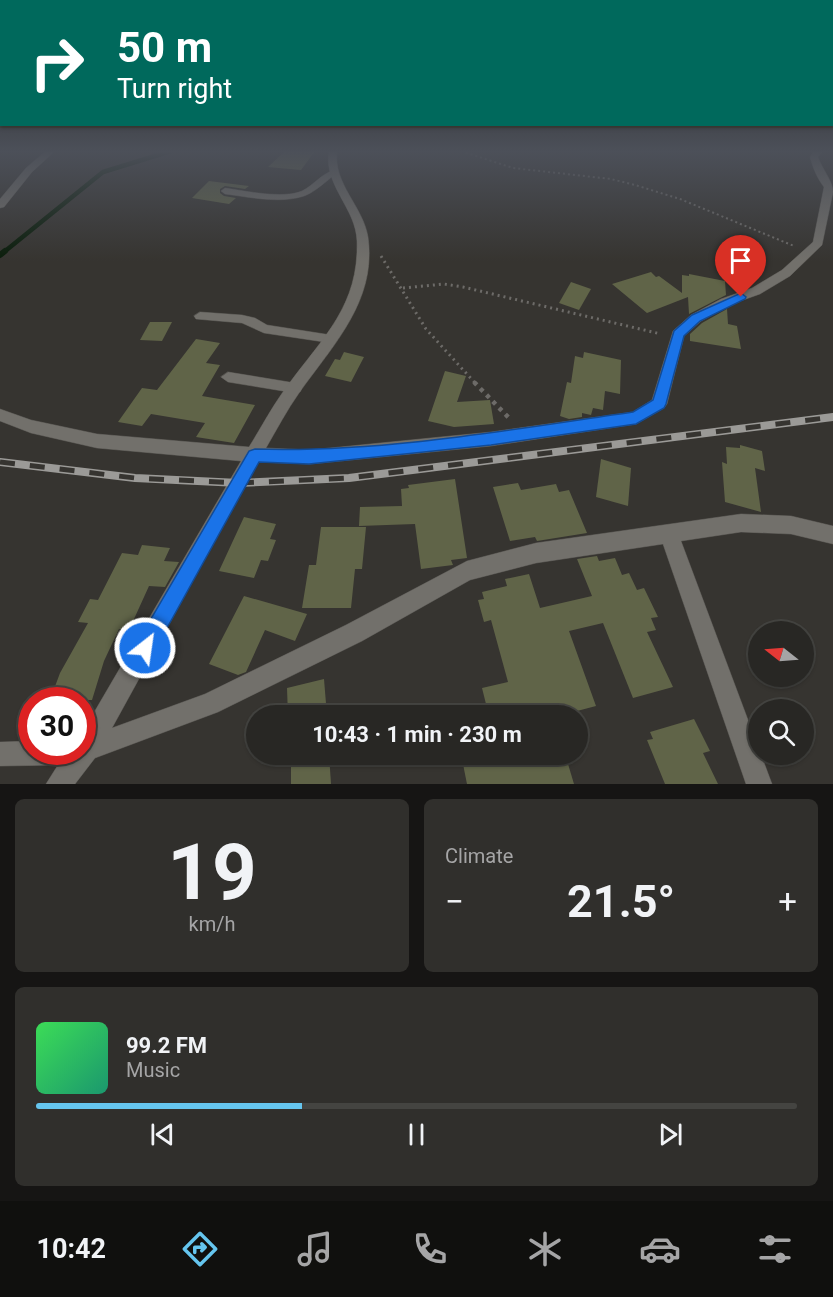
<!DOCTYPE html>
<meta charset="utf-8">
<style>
:root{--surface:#282724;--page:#302f2c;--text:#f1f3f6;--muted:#a5a5a6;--line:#444441;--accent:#65c5ee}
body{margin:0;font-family:Roboto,sans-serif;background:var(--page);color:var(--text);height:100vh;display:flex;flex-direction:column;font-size:22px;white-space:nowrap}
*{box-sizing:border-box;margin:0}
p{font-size:20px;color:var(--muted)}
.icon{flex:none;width:33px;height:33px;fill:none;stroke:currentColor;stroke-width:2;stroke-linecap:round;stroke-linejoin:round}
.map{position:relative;height:784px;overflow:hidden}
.side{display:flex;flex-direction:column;gap:15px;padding:15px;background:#161514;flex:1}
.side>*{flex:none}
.banner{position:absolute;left:0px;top:0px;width:834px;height:126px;box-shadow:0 2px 4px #0004,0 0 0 2px var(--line);background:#00695c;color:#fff;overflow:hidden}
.needle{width:39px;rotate:287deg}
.buttons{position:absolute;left:748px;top:621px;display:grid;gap:12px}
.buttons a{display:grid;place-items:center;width:66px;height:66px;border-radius:50%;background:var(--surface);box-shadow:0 2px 4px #0004,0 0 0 2px var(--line);font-size:30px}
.speed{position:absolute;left:18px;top:687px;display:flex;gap:12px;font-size:30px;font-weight:700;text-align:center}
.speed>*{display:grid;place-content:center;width:78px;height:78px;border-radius:50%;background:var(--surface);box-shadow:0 2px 4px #0004,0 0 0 2px var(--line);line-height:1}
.speed .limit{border:9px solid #d22;background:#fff;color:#111}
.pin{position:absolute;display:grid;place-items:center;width:51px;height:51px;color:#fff;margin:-62px -26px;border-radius:50% 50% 50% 0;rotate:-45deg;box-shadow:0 0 6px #0007}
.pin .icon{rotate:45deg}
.me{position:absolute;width:66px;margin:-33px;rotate:30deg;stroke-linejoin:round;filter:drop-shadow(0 0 4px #0008)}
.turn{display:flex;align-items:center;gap:21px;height:126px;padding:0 18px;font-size:27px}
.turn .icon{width:78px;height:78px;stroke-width:2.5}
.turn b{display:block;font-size:42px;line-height:51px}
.big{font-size:45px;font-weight:700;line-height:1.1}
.side .widget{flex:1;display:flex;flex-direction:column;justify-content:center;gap:9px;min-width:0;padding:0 21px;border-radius:9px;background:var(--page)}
.side .dial{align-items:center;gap:0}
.dial b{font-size:78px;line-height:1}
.song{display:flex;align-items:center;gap:18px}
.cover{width:72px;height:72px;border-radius:9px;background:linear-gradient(135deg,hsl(130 70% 55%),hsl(160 70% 35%))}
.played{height:6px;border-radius:3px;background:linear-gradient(90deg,var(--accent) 35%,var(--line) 35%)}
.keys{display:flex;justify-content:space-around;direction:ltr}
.heat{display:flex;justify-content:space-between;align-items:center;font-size:33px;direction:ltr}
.side .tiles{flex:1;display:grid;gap:15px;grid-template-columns:1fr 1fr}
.widget:last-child{grid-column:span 2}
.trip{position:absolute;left:246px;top:705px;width:342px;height:60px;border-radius:30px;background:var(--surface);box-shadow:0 2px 4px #0004,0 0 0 2px var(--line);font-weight:700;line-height:60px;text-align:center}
.tab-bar{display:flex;height:96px;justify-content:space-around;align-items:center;background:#10100e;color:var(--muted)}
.tab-bar .icon{width:42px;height:42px}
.tab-bar .current{color:var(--accent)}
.tab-bar b{font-size:27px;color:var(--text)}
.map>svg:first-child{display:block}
</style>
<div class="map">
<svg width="833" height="784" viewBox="0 0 833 784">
<rect width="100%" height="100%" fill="#363430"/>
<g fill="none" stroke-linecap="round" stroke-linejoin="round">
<!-- stream-far1 -->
<polyline stroke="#0a1d0a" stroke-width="4.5" points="4,252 103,172 171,151"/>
<!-- stream -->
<polyline stroke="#0a1d0a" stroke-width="6" points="0,255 5,251"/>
</g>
<!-- building -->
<g fill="#606448">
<polygon points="285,151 315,151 301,170 268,167"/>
<polygon points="209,181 249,186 245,189 225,186 220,189 220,193 224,196 236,198 229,204 192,198"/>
<polygon points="651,272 656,277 659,276 682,293 682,275 689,276 689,274 725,281 726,295 689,314 688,297 647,313 612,284"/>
<polygon points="571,282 591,289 579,310 559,303"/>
<polygon points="727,309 728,324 737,326 741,349 690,341 690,334 702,323"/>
<polygon points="150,322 172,322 162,341 140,340"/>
<polygon points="196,339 220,343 206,363 220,365 202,396 255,405 234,443 196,437 205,423 151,414 142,426 118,422 142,388 157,390"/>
<polygon points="344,352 364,357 351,382 325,376 335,359 340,360"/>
<polygon points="584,352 621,360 620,394 605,391 603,410 593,408 591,415 582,413 582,417 569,419 560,416 567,382 571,383 575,356 583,358"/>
<polygon points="445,371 466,376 457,402 490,400 494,424 454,427 428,421"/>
<polygon points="740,445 762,451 765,471 755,468 761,512 725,502 722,462 727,464 726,447 740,448"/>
<polygon points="601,459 631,468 628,506 596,497"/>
<polygon points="455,479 467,558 451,560 453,565 421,569 415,524 359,526 360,507 402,506 401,489 409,488 408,485"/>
<polygon points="518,483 521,490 556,484 559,492 569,490 587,533 537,541 535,537 510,541 493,487"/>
<polygon points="244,517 276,524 270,539 276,540 268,561 261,560 254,578 219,571"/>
<polygon points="321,527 366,527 362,569 355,569 351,608 302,608 309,565 316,565"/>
<polygon points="142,545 170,548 164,561 179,562 165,587 149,586 129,630 119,629 104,661 92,700 50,700 60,673 88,623 78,622 90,599 98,600 122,553 138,555"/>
<polygon points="597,556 599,561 615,558 622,575 629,573 637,590 644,588 658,617 651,618 656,630 647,632 673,687 633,698 603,623 569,631 596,706 558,716 489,716 482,688 508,682 491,620 484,622 478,600 484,599 482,592 507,586 505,579 529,574 540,608 592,596 577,559"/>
<polygon points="244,596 307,614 295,641 265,630 246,672 238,675 209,664"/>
<polygon points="324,679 327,716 288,716 287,688"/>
<polygon points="694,719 710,751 703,753 718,784 665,784 647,740 653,739 650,732"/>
<polygon points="310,754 329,754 331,784 291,784 291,759"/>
<polygon points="461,754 565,754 574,784 467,784"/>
</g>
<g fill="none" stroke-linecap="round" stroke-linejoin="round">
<defs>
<g id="lane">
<path d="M334,170L338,172C330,178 314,193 304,196C280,204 249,197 225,194L221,191L225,188C246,191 283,199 302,191C314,185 321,174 334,170Z"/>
<polygon points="200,312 242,315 255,318 267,325 331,335 337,339 331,343 264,333 242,323 196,319 194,316"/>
<polygon points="228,372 295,383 300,384 302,388 300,392 295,393 228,382 221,377"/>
</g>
<g id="street">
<polygon points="46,151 55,151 32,172 4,207 0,208 0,199 26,168"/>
<path d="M329,151H337C333,184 363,206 368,237C377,301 333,345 299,393C287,410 277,429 266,448L310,450L491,432L633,412L652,400L673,331L691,315L721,299L752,288L782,270L813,242L824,187C817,178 813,168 810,157L814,151H823L818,157C822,169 833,181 833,192L822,245L790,276L760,294L729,305L701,321L684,336L667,404L664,408L636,424L491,446L310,464L258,462L112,728L205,694L346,625L467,561L536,543L741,514L791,516L833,526V544L791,534L741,532L681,541L772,784H746L663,544L536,563L470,580L362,641L218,712L95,758L75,784H46L58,765L0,766V742L32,741V752H82V733L241,461L97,448L31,433L0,421V409L31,420L97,434L249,447C262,426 273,405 288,385C323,337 359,306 357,241C356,208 323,185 329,151Z"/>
</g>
</defs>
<!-- lane casing -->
<use href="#lane" stroke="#54524e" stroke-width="1"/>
<!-- street casing -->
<use href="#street" stroke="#54524e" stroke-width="1"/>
<!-- path-far2 -->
<polyline stroke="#6d6b68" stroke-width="2" stroke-dasharray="2 3" stroke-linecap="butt" points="461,151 513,168 611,179 635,185 680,199 794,246"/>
<!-- path-far1 -->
<g stroke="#6d6b68" stroke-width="3" stroke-dasharray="2 4" stroke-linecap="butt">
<polyline points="381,256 426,329 476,384"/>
<polyline points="403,288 444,284 463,287 661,334"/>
</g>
<!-- path -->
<polyline stroke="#6d6b68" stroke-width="4.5" stroke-dasharray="4 5" stroke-linecap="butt" points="474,382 509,418"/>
<!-- lane -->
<use href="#lane" fill="#72706b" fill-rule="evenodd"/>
<!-- street -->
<use href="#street" fill="#72706b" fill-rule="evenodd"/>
<defs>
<polyline id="rail" points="0,462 135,478 239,483 349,478 833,417"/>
</defs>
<!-- rail casing -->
<use href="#rail" stroke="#9b9a97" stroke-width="8"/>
<!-- rail -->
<use href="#rail" stroke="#363430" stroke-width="5" stroke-dasharray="15" stroke-linecap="butt"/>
</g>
<!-- sky -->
<linearGradient id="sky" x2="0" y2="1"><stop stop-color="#1e1d1a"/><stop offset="0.58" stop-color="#4c5059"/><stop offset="1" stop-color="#4c5059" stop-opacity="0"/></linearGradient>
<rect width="833" height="261" fill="url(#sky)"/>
<!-- route -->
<path fill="#1a73e8" stroke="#114b97" stroke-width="1.5" d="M741,293L746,297L745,299L700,321L684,336L666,404L664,408L636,424L491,445L309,464L259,462L152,655L145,658L138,655L135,648L138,641L249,451L255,449C379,453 509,430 633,412L653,400L674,331L692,315Z"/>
</svg>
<div class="buttons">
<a><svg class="needle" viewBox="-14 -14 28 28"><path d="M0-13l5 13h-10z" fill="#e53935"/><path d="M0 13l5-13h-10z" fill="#a5a5a6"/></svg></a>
<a><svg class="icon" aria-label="search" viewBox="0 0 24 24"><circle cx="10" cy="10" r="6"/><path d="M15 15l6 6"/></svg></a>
</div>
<div class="speed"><div class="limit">30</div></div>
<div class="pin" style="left:741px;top:297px;background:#d93025"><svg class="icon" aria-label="arrive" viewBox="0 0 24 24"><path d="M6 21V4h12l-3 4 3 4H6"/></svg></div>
<svg class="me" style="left:145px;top:648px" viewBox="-20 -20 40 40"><circle r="17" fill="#1a73e8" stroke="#fff" stroke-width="3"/><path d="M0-11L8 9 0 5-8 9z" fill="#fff"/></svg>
<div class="trip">10:43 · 1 min · 230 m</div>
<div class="banner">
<div class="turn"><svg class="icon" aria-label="right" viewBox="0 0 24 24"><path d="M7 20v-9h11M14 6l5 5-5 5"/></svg><div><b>50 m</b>Turn right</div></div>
</div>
</div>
<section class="side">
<div class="tiles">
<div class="widget dial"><b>19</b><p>km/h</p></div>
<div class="widget"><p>Climate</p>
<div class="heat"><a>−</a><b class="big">21.5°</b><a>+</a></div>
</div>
<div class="widget">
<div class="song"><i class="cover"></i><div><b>99.2 FM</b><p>Music</p></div></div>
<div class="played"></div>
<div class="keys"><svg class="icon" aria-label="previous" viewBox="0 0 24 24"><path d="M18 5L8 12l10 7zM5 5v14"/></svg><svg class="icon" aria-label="pause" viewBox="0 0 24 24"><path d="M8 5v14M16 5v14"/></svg><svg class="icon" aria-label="next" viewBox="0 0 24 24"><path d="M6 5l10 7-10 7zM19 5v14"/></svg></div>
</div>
</div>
</section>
<nav class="tab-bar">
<b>10:42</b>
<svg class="icon current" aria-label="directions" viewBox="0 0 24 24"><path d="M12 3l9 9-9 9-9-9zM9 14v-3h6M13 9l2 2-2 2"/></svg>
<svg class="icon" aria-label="music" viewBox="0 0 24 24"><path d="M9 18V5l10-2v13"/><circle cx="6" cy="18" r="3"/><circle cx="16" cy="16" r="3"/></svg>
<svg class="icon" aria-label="phone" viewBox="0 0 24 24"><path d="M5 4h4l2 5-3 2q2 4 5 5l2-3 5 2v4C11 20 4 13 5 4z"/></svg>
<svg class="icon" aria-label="climate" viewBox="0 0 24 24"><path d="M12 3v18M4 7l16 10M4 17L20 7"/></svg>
<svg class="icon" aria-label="car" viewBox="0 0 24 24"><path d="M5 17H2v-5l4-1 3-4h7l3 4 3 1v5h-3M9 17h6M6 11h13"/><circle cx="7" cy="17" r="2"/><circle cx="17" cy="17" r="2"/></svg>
<svg class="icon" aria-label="filters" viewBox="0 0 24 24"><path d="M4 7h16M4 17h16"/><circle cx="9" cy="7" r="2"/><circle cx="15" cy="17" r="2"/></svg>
</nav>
